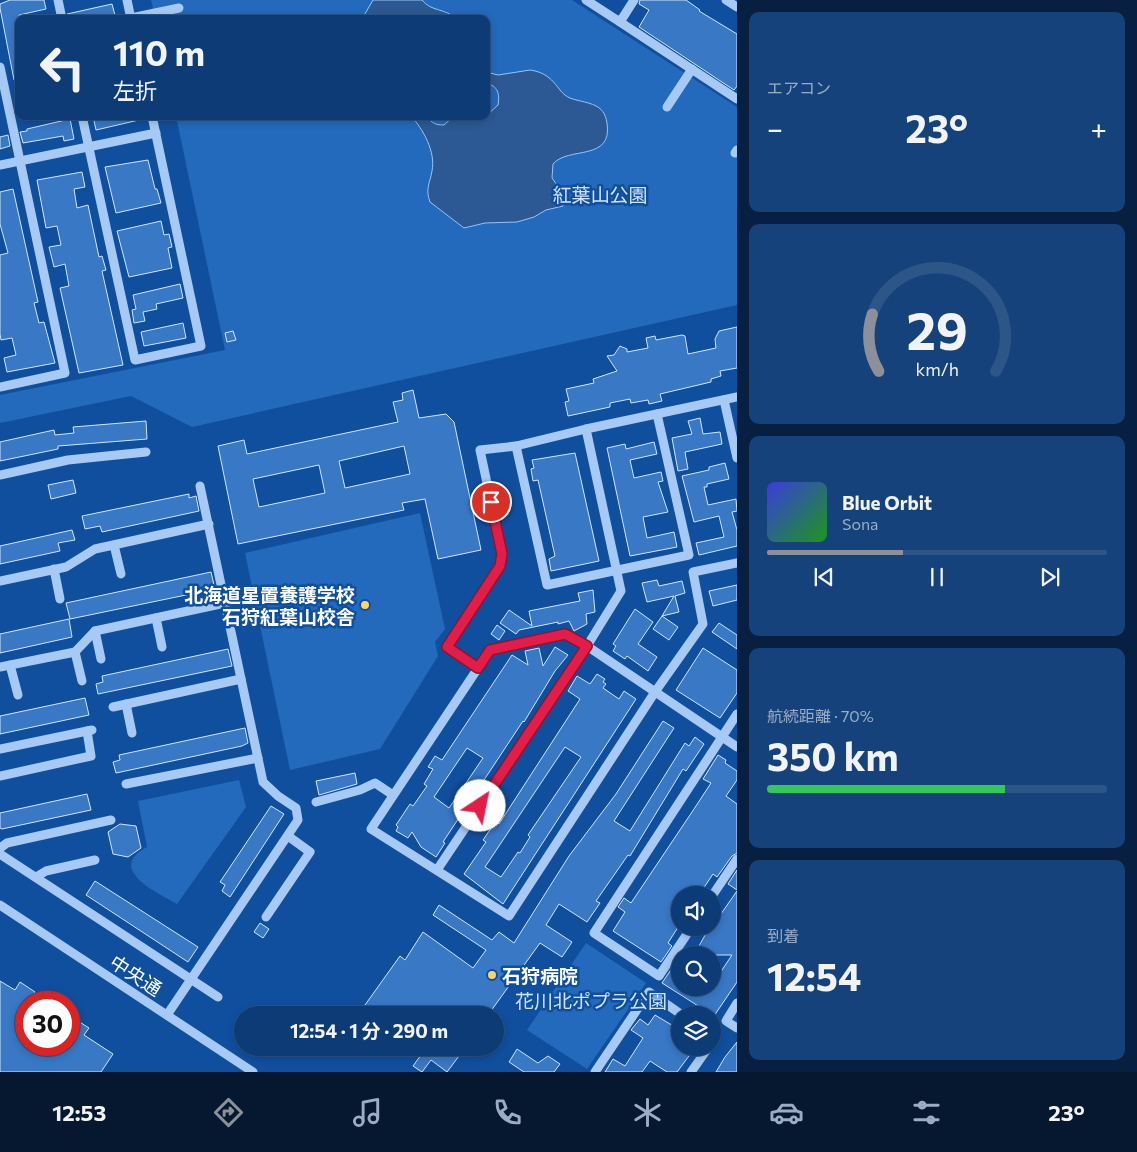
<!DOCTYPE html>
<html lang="ja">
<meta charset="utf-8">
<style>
:root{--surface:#0c3b76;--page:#15427b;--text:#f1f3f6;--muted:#9aadc5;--line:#2c5588;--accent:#8c9099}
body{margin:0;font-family:Commissioner,"Noto Sans JP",sans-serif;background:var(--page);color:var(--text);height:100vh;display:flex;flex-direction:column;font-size:19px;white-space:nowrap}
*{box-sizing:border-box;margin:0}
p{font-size:16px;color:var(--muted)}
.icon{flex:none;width:28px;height:28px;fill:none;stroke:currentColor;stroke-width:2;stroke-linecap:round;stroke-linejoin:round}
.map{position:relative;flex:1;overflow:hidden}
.details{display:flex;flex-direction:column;gap:12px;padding:12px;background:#072041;width:400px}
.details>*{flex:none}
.top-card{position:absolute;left:15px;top:15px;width:475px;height:105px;border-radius:10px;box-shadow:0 2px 8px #0003,0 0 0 1px var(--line);background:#0c3b76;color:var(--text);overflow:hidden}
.buttons{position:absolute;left:671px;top:886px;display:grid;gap:10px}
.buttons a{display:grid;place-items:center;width:50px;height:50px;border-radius:50%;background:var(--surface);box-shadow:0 2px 8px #0003,0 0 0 1px var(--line);font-size:25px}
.speed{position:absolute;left:15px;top:991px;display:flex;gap:10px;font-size:25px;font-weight:700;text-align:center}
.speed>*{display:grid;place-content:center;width:65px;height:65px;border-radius:50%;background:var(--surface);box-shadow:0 2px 8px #0003,0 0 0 1px var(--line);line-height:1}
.speed .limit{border:8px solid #d22;background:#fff;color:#111}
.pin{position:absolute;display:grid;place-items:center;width:42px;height:42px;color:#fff;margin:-21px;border:2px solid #fff;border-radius:50%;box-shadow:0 1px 5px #0007}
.me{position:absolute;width:55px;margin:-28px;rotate:34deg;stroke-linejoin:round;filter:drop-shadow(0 0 4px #0008)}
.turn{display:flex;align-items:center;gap:18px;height:105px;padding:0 15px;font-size:22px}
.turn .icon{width:65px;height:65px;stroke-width:2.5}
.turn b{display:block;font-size:35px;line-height:42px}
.big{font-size:38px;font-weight:700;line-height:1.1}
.details .card{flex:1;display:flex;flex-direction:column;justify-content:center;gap:8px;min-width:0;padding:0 18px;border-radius:10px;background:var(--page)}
.details .dial{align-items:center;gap:0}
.dial svg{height:130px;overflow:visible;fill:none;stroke:var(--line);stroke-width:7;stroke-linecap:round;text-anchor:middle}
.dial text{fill:var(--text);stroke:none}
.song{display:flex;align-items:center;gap:15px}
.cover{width:60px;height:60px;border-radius:8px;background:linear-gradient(135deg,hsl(240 70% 55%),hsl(120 70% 35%))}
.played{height:5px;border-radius:2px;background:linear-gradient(90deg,var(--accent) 40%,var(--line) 40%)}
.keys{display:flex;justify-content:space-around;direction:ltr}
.heat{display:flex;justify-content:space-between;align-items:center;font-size:28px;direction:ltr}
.charge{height:8px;border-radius:4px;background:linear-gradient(90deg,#34c759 70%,var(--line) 0)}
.trip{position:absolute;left:234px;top:1006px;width:270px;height:50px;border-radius:25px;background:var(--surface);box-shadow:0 2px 8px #0003,0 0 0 1px var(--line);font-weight:700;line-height:50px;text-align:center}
.dock{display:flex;height:80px;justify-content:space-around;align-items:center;background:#05182f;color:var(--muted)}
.dock .icon{width:35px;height:35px}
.dock .selected{color:var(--accent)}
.dock b{font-size:22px;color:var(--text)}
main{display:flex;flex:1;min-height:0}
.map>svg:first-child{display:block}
</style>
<main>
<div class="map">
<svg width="737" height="1072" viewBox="0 0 737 1072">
<rect width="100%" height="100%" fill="#104f9e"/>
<!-- green -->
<g fill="#2369bc">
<polygon points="151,0 572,0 737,107 737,305 192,427 131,396 0,423 0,395 225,350 176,116 486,116 486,19 155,19 150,14 153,8"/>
<polygon points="420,513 445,629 435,642 438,656 380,749 290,770 245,553"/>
<path d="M239,780L246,807L177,904C158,893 105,869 147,847L138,801Z"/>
<polygon points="586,943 646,983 587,1069 527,1030"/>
</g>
<!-- water -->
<g fill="#2c5993" stroke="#98c5f8">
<path d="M373,0H422C431,12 446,8 456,19H362Z"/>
<path d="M530,70C558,74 556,95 573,99C589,104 604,103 607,123C613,162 568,146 553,164L552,178L565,196L563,206L546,210L534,217L517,222L485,223L464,228L430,202C425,189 430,183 432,171C436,152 423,129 411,116H428C431,124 437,125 444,125L454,116H486L498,105C500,94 498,86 486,83V72L498,75Z"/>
</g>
<!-- building -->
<g fill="#3978c5" stroke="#cfe5fe" fill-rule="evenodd">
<polygon points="10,0 44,0 46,9 19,15 19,79 14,80 0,8 0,4"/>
<polygon points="640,0 686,0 700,10 699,11 737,34 737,86 734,90 639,27 649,10 639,4"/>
<polygon points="112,4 116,19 68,19 67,14"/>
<polygon points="93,116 139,116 139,120 96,130"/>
<polygon points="70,119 74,139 64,141 63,136 23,143 20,132 27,131 27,129"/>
<polygon points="8,135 10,146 0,149 0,137"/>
<polygon points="148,160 155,189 157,189 161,203 116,213 105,167"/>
<polygon points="82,172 85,187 74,189 77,208 88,205 99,257 102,256 106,270 102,271 123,365 79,373 60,288 69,286 65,264 54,267 49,247 61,245 57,226 46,228 37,180"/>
<polygon points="13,189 38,302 34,303 39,323 44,322 55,363 7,372 4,358 16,355 12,338 1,340 0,334 0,255 8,253 0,224 0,192"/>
<polygon points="161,221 164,235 169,234 172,247 168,248 172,268 129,277 117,231"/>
<polygon points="180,284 183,298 156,304 157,309 143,312 145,321 134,323 132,310 136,309 133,295"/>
<polygon points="183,323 186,338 144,346 141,332"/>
<polygon points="737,327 737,368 720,371 721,376 711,379 711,382 660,394 662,401 649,404 648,400 631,403 630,399 610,403 610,407 568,416 565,402 569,401 566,389 594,383 593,379 617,371 607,356 614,355 620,346 627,349 627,352 648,348 646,338 655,336 656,340 682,335 685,336 688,354 716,348 715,339 719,331"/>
<polygon points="233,331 236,340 227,342 225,333"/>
<path d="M413,390L419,418L446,414L454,422L481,550L438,559L425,499L402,503L404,510L238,544L218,446L244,440L247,454L398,422L393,402L403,400L402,393ZM404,446L410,474L345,488L339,461ZM319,465L325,493L259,507L253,479Z"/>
<polygon points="700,418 703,434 720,432 722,444 685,452 688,469 678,471 672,438 692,434 688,421"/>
<polygon points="146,421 147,439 58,446 58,449 0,461 0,442 54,430 55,435 74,433 73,427"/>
<polygon points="654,442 657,454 630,460 634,478 661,472 663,481 658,482 668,512 643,517 647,538 674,532 677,547 630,556 607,448 625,444 626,449"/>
<polygon points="575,453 599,561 551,571 549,559 555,556 538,480 533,481 531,469 534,468 532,460"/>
<polygon points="725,463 729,479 707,484 707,487 704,487 708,505 736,499 737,511 732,512 737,530 737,546 699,555 696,543 724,537 719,516 694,522 682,476 709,470 709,467"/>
<polygon points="73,480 76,493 51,499 48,485"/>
<polygon points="189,494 189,498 196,496 199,511 102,532 100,526 85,529 82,516"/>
<polygon points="72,530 75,540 58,543 60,551 0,564 0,546"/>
<polygon points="211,572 215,589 70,619 66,603"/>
<polygon points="657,580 659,586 682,581 685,593 675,596 679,612 662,616 674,596 647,602 642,583"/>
<polygon points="737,585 737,600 713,606 709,591"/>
<polygon points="593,590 595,612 586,614 587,624 574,631 569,621 558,624 558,622 519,630 516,634 500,623 509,610 532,626 529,611 580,601 578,593"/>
<polygon points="635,609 653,622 638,644 657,657 648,671 627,656 625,659 613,651 616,646 613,644"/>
<polygon points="662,616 678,627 669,640 653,629"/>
<polygon points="69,619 72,637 0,653 0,634"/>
<polygon points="719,623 737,635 737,649 712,632"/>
<polygon points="497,625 505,631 499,640 491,634"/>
<path d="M555,647L568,655L555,671L524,722L523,721L443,842L445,843L436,857L421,847L412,832L408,838L396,831L398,827L396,825L410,804L413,806L427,786L424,784L433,769L428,767L435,756L442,760L512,655L528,665L525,651L539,648L543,666ZM467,748L483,758L449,808L434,797Z"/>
<polygon points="703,648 737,670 737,693 720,718 676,690"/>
<polygon points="228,649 232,666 98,694 96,684 103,682 102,676"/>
<path d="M597,674L605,679L603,682L606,684L603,688L619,699L624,691L636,699L503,904L464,874L486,842L483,840L496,821L499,824L580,699L568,691L577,676L590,684ZM565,747L581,757L528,835L530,837L520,853L518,852L501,877L485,867Z"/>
<polygon points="85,698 89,715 0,734 0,716"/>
<polygon points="663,721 674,728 614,821 630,831 685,743 689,746 695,737 704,744 686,771 683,769 630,856 628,855 596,901 600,903 587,922 559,904 546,925 572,942 562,957 540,943 488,1015 380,1015 365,1005 400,956 405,960 423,932 473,968 486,950 433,915 439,905 492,940 499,932 514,943 569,856 616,794"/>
<polygon points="245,728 248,743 242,746 116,773 113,762 120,760 119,755"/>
<polygon points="718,755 726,760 725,763 737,771 737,780 726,796 737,804 737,853 732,856 717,877 713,874 699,895 677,895 680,897 680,924 668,943 672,946 661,962 613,931 625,912 618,907 624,898 631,903 694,809 711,783 703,779"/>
<polygon points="355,773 357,784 319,795 316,781"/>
<polygon points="87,794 91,810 2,829 0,828 0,813"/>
<polygon points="271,806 284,814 230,897 222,891 225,885 220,882"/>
<polygon points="120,824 136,826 141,848 128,857 113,854 108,832"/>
<polygon points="737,870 737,890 728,884"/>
<polygon points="95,881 198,947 188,962 86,895"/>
<polygon points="737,891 737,982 714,1016 662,983 680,956 680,988 712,988 712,976 716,979 732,955 694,955 709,928 712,928 714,920 716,921"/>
<polygon points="260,923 269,929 263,938 254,932"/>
<polygon points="0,981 15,990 20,982 35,992 26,1002 26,1045 69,1045 69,1028 75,1019 89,1028 84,1035 113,1054 101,1072 0,1072"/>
<polygon points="655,1015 680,1030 680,1048 695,1048 677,1072 667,1072 650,1061 642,1072 605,1072 613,1059 625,1066 643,1038 631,1030 640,1019 648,1025"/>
<polygon points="737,1042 737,1072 716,1072 725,1057"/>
<polygon points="426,1048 465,1048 447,1072 431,1060 422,1072 413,1066"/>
<polygon points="517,1049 538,1063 548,1056 560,1064 554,1072 524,1072 509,1062"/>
</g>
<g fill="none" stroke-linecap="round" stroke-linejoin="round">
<!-- minor -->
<g stroke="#a6caf5" stroke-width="9">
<polyline points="58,0 62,19"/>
<polyline points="127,0 131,19"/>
<polyline points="586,0 620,22 634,0"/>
<polyline points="726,0 737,7"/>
<polyline points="131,18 179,8"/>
<polyline points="620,22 737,99"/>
<polyline points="0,67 65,373 0,387"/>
<polyline points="667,107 692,69"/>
<polyline points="82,116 135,360 201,346 152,116"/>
<polyline points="735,153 737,150"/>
<polyline points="0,165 156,133"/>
<polyline points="737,397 586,429 621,591 587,646 737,747"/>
<polyline points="724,400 737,458"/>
<polyline points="586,429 516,446 547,585 689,555 657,414"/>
<polyline points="0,475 68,460 146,452"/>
<polyline points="114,545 121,574"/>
<polyline points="54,569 60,599"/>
<polyline points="0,581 66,567 95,549 209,524"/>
<polyline points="156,618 162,647"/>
<polyline points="95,631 101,659"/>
<polyline points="75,652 82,681"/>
<polyline points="10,665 18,695"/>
<polyline points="0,667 75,652 95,631 225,603"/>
<polyline points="478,668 447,647 500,566 502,554 480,450 516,446"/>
<polyline points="126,704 132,733"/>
<polyline points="113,707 241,679"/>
<polyline points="0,749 92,730"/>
<polyline points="0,776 91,756 87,731"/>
<polyline points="126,784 258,758"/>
<polyline points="316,802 360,790 375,783 393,795"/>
<polyline points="0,848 7,843 111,820"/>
<polyline points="0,854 218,997"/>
<polyline points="437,870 587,646 565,634 490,650 371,829 509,916 655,692 703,624 693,572 737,563"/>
<polyline points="36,877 46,871 95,860"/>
<polyline points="712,896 737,859"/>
<polyline points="0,905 253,1072"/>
<polyline points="266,917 310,852 288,836"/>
<polyline points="691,928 659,976 594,933 737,714"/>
<polyline points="737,1003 726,1021 737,1028"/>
<polyline points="167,1015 298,820 296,808 278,796 263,782 200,486"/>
<polyline points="712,1036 714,1037 712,1040"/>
<polyline points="595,1072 649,992 682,1015"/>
<polyline points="691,1072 708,1048"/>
</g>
</g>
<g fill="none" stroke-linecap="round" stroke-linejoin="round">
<defs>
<polyline id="route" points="480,806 587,646 565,634 490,650 478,668 447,647 500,566 502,554 491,502"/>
</defs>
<!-- route casing -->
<use href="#route" stroke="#92132f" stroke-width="12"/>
<!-- route -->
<use href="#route" stroke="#e11d48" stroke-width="9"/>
</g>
<!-- markers -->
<g fill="#ffd36a" stroke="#104f9e" stroke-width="2">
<circle cx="365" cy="605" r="5"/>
<circle cx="492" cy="975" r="5"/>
</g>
<g text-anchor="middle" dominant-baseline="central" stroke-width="5" stroke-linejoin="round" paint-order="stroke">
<!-- park labels -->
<g font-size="19" fill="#cfe5fe" stroke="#104f9e">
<text x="600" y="194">紅葉山公園</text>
<text x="591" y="1000">花川北ポプラ公園</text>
</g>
<!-- poi labels -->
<g font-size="19" font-weight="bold" fill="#fff" stroke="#104f9e" text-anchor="end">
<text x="355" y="594">北海道星置養護学校<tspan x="355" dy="22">石狩紅葉山校舎</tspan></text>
<text x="502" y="975" text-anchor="start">石狩病院</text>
</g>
<!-- street labels -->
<g font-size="19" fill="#fff" stroke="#104f9e">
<text transform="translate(136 975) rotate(33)">中央通</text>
</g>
</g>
</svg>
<div class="buttons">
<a><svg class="icon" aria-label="sound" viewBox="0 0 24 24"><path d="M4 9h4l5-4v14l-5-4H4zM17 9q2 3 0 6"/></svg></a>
<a><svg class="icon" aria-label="search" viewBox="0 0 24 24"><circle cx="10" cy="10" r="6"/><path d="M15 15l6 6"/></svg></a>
<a><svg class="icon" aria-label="layers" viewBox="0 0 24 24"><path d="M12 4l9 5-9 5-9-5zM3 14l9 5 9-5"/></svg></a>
</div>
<div class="speed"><div class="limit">30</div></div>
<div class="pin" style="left:491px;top:502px;background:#d93025"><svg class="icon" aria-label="arrive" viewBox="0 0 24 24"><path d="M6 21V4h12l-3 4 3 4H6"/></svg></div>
<svg class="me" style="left:480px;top:806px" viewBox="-20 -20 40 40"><circle r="19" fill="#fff"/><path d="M0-13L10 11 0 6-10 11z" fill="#e11d48"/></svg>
<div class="trip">12:54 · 1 分 · 290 m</div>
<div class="top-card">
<div class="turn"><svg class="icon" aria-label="left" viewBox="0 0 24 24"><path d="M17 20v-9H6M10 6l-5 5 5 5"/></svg><div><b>110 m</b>左折</div></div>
</div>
</div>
<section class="details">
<div class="card"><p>エアコン</p>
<div class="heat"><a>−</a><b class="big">23°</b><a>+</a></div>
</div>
<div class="card dial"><svg viewBox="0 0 100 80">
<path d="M14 69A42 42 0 1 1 86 69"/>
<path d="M14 69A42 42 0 0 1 10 34" stroke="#8c9099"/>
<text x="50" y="56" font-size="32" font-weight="700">29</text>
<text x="50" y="72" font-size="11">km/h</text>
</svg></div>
<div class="card">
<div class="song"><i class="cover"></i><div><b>Blue Orbit</b><p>Sona</p></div></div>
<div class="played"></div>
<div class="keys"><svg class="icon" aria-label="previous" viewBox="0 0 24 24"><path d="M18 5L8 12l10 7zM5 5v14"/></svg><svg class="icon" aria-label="pause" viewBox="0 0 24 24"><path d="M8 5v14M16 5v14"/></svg><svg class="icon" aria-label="next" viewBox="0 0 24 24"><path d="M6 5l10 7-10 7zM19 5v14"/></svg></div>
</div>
<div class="card"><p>航続距離 · 70%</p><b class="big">350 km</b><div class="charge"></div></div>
<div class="card"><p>到着</p><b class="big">12:54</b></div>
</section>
</main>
<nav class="dock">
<b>12:53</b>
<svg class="icon selected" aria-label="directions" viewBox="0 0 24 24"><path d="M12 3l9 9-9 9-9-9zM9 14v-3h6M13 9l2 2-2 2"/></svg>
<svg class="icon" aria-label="music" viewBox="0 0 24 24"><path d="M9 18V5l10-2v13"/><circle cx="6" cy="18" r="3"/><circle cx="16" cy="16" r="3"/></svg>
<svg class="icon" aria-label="phone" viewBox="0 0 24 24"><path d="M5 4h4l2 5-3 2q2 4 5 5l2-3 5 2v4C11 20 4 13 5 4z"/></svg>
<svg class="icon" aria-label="climate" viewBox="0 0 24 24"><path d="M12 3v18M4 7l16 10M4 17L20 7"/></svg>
<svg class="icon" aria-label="car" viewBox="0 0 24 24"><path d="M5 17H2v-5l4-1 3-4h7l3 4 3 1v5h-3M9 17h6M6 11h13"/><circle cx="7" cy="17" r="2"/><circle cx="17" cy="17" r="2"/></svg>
<svg class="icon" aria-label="filters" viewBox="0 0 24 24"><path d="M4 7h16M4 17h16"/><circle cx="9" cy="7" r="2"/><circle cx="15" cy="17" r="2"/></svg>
<b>23°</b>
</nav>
